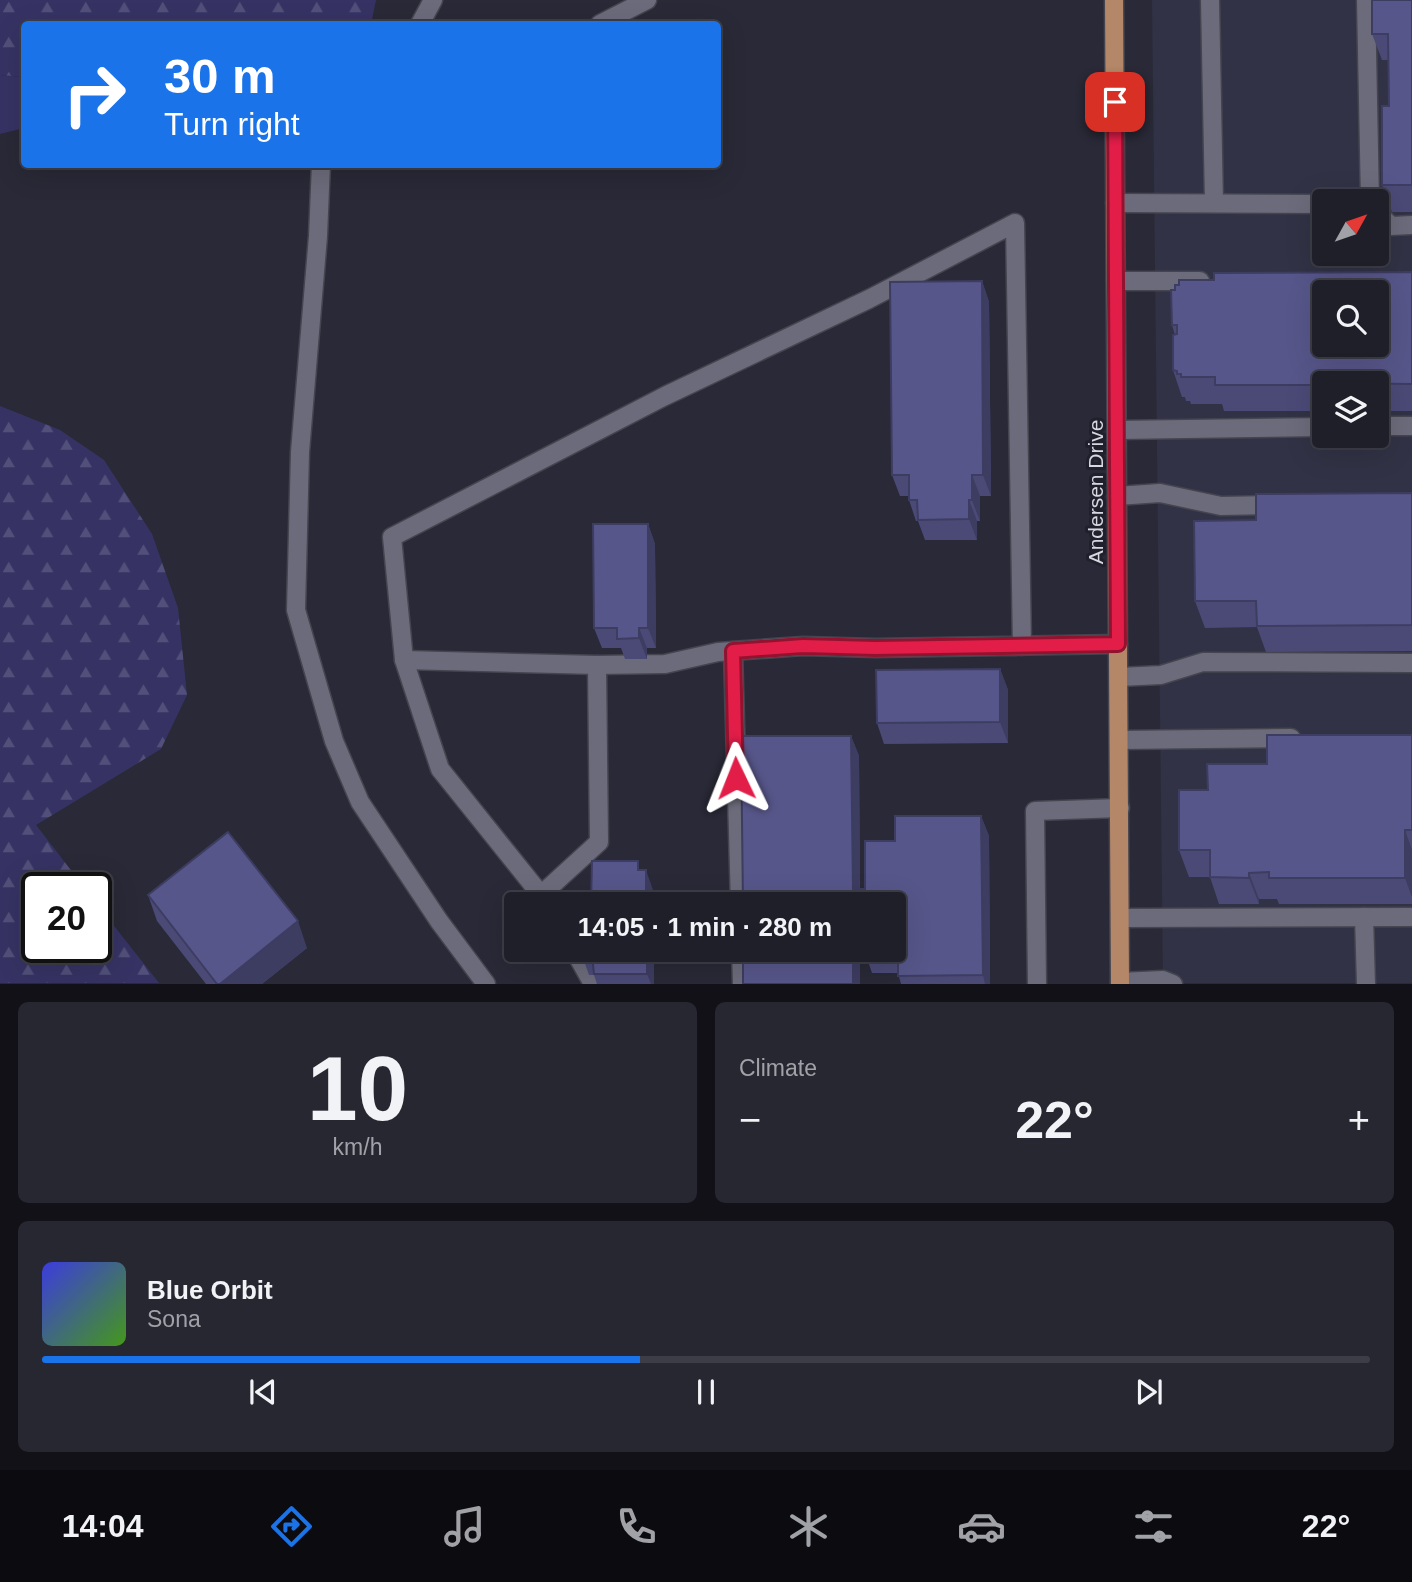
<!DOCTYPE html>
<meta charset="utf-8">
<style>
:root{--surface:#1f1f29;--page:#272731;--text:#f1f3f6;--muted:#a1a2a8;--line:#3c3d46;--accent:#1a73e8}
body{margin:0;font-family:Helvetica,sans-serif;background:var(--page);color:var(--text);height:100vh;display:flex;flex-direction:column;font-size:26px;white-space:nowrap}
*{box-sizing:border-box;margin:0}
p{font-size:23px;color:var(--muted)}
.icon{flex:none;width:38px;height:38px;fill:none;stroke:currentColor;stroke-width:2;stroke-linecap:round;stroke-linejoin:round}
.map{position:relative;height:984px;overflow:hidden}
.drawer{display:flex;flex-direction:column;gap:18px;padding:18px;background:#111117;flex:1}
.drawer>*{flex:none}
.hud{position:absolute;left:21px;top:21px;width:700px;height:147px;border-radius:7px;box-shadow:0 7px 28px #0002,0 0 0 2px var(--line);background:#1a73e8;color:#fff;overflow:hidden}
.needle{width:46px;rotate:50deg}
.controls{position:absolute;left:1312px;top:189px;display:grid;gap:14px}
.controls a{display:grid;place-items:center;width:77px;height:77px;border-radius:7px;background:var(--surface);box-shadow:0 7px 28px #0002,0 0 0 2px var(--line);font-size:35px}
.speed{position:absolute;left:21px;top:872px;display:flex;gap:14px;font-size:35px;font-weight:700;text-align:center}
.speed>*{display:grid;place-content:center;width:91px;height:91px;border-radius:50%;background:var(--surface);box-shadow:0 7px 28px #0002,0 0 0 2px var(--line);line-height:1}
.speed .limit{border:4px solid #111;border-radius:10px;background:#fff;color:#111}
.pin{position:absolute;display:grid;place-items:center;width:60px;height:60px;color:#fff;margin:-30px;border-radius:14px;box-shadow:0 4px 10px #0006}
.me{position:absolute;width:77px;margin:-38px;rotate:358deg;stroke-linejoin:round;filter:drop-shadow(0 0 5px #0008)}
.turn{display:flex;align-items:center;gap:24px;height:147px;padding:0 28px;font-size:32px}
.turn .icon{width:91px;height:91px;stroke-width:2.5}
.turn b{display:block;font-size:49px;line-height:60px}
.big{font-size:52px;font-weight:800;line-height:1.1}
.drawer .card{flex:1;display:flex;flex-direction:column;justify-content:center;gap:10px;min-width:0;padding:0 24px;border-radius:10px;background:var(--page)}
.drawer .dial{align-items:center;gap:0}
.dial b{font-size:91px;line-height:1}
.song{display:flex;align-items:center;gap:21px}
.cover{width:84px;height:84px;border-radius:10px;background:linear-gradient(135deg,hsl(240 70% 55%),hsl(100 70% 35%))}
.played{height:7px;border-radius:4px;background:linear-gradient(90deg,var(--accent) 45%,var(--line) 45%)}
.keys{display:flex;justify-content:space-around;direction:ltr}
.heat{display:flex;justify-content:space-between;align-items:center;font-size:38px;direction:ltr}
.drawer .tiles{flex:1;display:grid;gap:18px;grid-template-columns:1fr 1fr}
.card:last-child{grid-column:span 2}
.trip{position:absolute;left:504px;top:892px;width:402px;height:70px;border-radius:7px;background:var(--surface);box-shadow:0 7px 28px #0002,0 0 0 2px var(--line);font-weight:800;line-height:70px;text-align:center}
.menu{display:flex;height:112px;justify-content:space-around;align-items:center;background:#0c0c10;color:var(--muted)}
.menu .icon{width:49px;height:49px}
.menu .current{color:var(--accent)}
.menu b{font-size:32px;color:var(--text)}
.map>svg:first-child{display:block}
</style>
<div class="map">
<svg width="1412" height="984" viewBox="0 0 1412 984">
<defs>
<pattern id="forest-firs" width="22" height="20" patternUnits="userSpaceOnUse" patternTransform="scale(1.75)"><rect width="22" height="20" fill="#363364"/><path d="M5 1l3.5 6h-7zM16 11l3.5 6h-7z" fill="#52507a"/></pattern>
</defs>
<rect width="100%" height="100%" fill="#292937"/>
<!-- built -->
<path fill="#323246" fill-rule="evenodd" d="M1152,0H1412V983H1163ZM1325,201H1377V254H1325ZM1325,292H1377V345H1325ZM1325,383H1377V436H1325Z"/>
<!-- green -->
<polygon fill="#363364" points="0,75 24,77 24,128 0,134"/>
<!-- forest -->
<g fill="url(#forest-firs)">
<polygon points="0,0 376,0 371,24 24,24 24,77 0,75"/>
<polygon points="0,406 60,430 104,460 152,534 178,608 187,695 161,749 36,825 84,887 37,887 37,947 96,947 96,903 159,983 0,983"/>
</g>
<g fill="none" stroke-linecap="round" stroke-linejoin="round">
<defs>
<g id="minor">
<polyline points="1210,0 1214,203"/>
<polyline points="1366,0 1370,201"/>
<polyline points="420,24 433,0"/>
<polyline points="600,24 647,0"/>
<polyline points="321,164 318,236 300,452 296,610 334,741 360,802 439,921 486,984"/>
<polyline points="1115,203 1325,204"/>
<polyline points="1377,212 1391,226 1412,225"/>
<polyline points="1116,281 1200,281"/>
<polyline points="1377,426 1412,426"/>
<polyline points="1117,430 1325,427"/>
<polyline points="1117,496 1160,493 1221,506 1277,505"/>
<polyline points="1022,646 1015,223 869,299 665,396 392,537 404,660 597,665 665,664 718,652 803,646 875,648 1118,644"/>
<polyline points="733,651 740,905"/>
<polyline points="404,660 440,769 541,895 599,842 597,665"/>
<polyline points="1119,677 1161,675 1203,662 1412,663"/>
<polyline points="1119,740 1291,738"/>
<polyline points="1364,917 1366,984"/>
<polyline points="1120,918 1412,917"/>
<polyline points="574,950 593,984"/>
<polyline points="741,950 742,984"/>
<polyline points="1120,982 1163,980 1173,984"/>
<polyline points="1037,984 1035,811 1120,808"/>
</g>
<polyline id="major" points="1114,0 1120,984"/>
</defs>
<!-- minor casing -->
<use href="#minor" stroke="#454550" stroke-width="21"/>
<!-- major casing -->
<use href="#major" stroke="#454550" stroke-width="21"/>
<!-- minor -->
<use href="#minor" stroke="#6b6b7b" stroke-width="18"/>
<!-- major -->
<use href="#major" stroke="#b58769" stroke-width="18"/>
</g>
<!-- wall -->
<g fill="#4b4a77">
<polygon points="1412,0 1412,212 1392,212 1382,185 1389,106 1389,60 1382,60 1372,34"/>
<polygon points="1412,272 1412,411 1377,411 1377,383 1325,383 1325,411 1224,411 1222,404 1191,404 1190,401 1186,401 1185,397 1182,397 1173,370 1175,335 1172,325 1175,290 1214,280"/>
<polygon points="982,281 989,302 991,496 980,496 980,521 977,521 977,540 925,540 918,521 916,521 909,500 909,496 900,496 892,475"/>
<polygon points="1412,493 1412,651 1266,652 1257,627 1205,628 1195,601 1256,520"/>
<polygon points="648,524 655,544 656,648 647,648 647,659 625,659 621,648 602,648 594,628"/>
<polygon points="1000,669 1008,690 1008,743 884,744 877,723"/>
<polygon points="1412,735 1412,904 1279,904 1277,899 1259,899 1259,904 1219,904 1210,877 1189,877 1179,850 1208,790"/>
<polygon points="851,736 859,756 860,889 865,889 895,841 981,816 989,836 990,984 901,984 898,973 872,973 865,952 894,905 743,905"/>
<polygon points="148,895 307,948 262,984 206,984 157,921"/>
<polygon points="654,950 654,984 597,984 594,975 589,975 582,955"/>
</g>
<!-- shaded-wall -->
<g fill="#3d3c61">
<polygon points="982,281 989,302 991,496 983,475"/>
<polygon points="972,475 980,496 980,521 972,500"/>
<polygon points="969,500 977,521 977,540 969,519"/>
<polygon points="648,524 655,544 656,648 648,628"/>
<polygon points="639,628 647,648 647,659 639,638"/>
<polygon points="1000,669 1008,690 1008,743 1000,722"/>
<polygon points="851,736 859,756 860,905 853,889"/>
<polygon points="981,816 989,836 990,984 985,984 983,975"/>
<polygon points="1405,830 1412,850 1412,897 1405,878"/>
<polygon points="646,870 653,890 653,905 646,905"/>
<polygon points="1249,873 1259,899 1259,904 1249,878"/>
<polygon points="298,921 307,948 262,984 220,984"/>
<polygon points="647,950 654,950 654,984 651,984 647,974"/>
<rect x="853" y="950" width="7" height="34"/>
</g>
<!-- building -->
<g fill="#57568a" stroke="#3d3c61" stroke-width="2" fill-rule="evenodd">
<polygon points="1372,0 1412,0 1412,185 1382,185 1382,106 1389,106 1388,34 1372,34"/>
<path d="M1412,272V384L1325,383V385H1215V377H1181V374H1177V371L1173,370V335L1177,334V325H1172L1171,290H1175V285H1179V280H1214V273ZM1325,292H1377V345H1325Z"/>
<polygon points="982,281 983,475 972,475 972,500 969,500 969,519 918,520 917,500 909,500 909,475 892,475 890,282"/>
<polygon points="1412,493 1412,625 1257,626 1256,601 1195,601 1194,521 1256,520 1256,494"/>
<polygon points="593,524 648,524 648,628 639,628 639,638 617,639 617,628 594,628"/>
<polygon points="1000,669 1000,722 877,723 876,670"/>
<polygon points="1267,735 1412,735 1412,830 1405,830 1405,878 1269,878 1269,872 1249,873 1249,878 1210,877 1210,850 1179,850 1179,790 1208,790 1207,764 1267,764"/>
<polygon points="741,736 851,736 853,889 865,889 865,841 895,841 895,816 981,816 983,975 898,976 898,952 865,952 865,950 894,950 894,905 743,905"/>
<polygon points="228,832 298,921 220,984 217,984 148,895"/>
<polygon points="592,861 638,861 638,870 646,870 646,905 591,905"/>
<polygon points="581,950 647,950 647,974 594,974 592,955 582,955"/>
<rect x="743" y="950" width="110" height="34"/>
</g>
<g fill="none" stroke-linecap="round" stroke-linejoin="round">
<defs>
<polyline id="route" points="736,778 733,651 803,646 875,648 1118,644 1115,102"/>
</defs>
<!-- route casing -->
<use href="#route" stroke="#92132f" stroke-width="18"/>
<!-- route -->
<use href="#route" stroke="#e11d48" stroke-width="12"/>
</g>
<g text-anchor="middle" dominant-baseline="central" stroke-width="6" stroke-linejoin="round" paint-order="stroke">
<!-- street labels -->
<g font-size="21" fill="#d6d7e0" stroke="#20202d">
<text transform="translate(1095 492) rotate(-90)">Andersen Drive</text>
</g>
</g>
</svg>
<div class="controls">
<a><svg class="needle" viewBox="-14 -14 28 28"><path d="M0-13l5 13h-10z" fill="#e53935"/><path d="M0 13l5-13h-10z" fill="#a1a2a8"/></svg></a>
<a><svg class="icon" aria-label="search" viewBox="0 0 24 24"><circle cx="10" cy="10" r="6"/><path d="M15 15l6 6"/></svg></a>
<a><svg class="icon" aria-label="layers" viewBox="0 0 24 24"><path d="M12 4l9 5-9 5-9-5zM3 14l9 5 9-5"/></svg></a>
</div>
<div class="speed"><div class="limit">20</div></div>
<div class="pin" style="left:1115px;top:102px;background:#d93025"><svg class="icon" aria-label="arrive" viewBox="0 0 24 24"><path d="M6 21V4h12l-3 4 3 4H6"/></svg></div>
<svg class="me" style="left:736px;top:778px" viewBox="-20 -20 40 40"><path d="M0-17L14 15 0 8-14 15z" fill="#e11d48" stroke="#fff" stroke-width="4"/></svg>
<div class="trip">14:05 · 1 min · 280 m</div>
<div class="hud">
<div class="turn"><svg class="icon" aria-label="right" viewBox="0 0 24 24"><path d="M7 20v-9h11M14 6l5 5-5 5"/></svg><div><b>30 m</b>Turn right</div></div>
</div>
</div>
<section class="drawer">
<div class="tiles">
<div class="card dial"><b>10</b><p>km/h</p></div>
<div class="card"><p>Climate</p>
<div class="heat"><a>−</a><b class="big">22°</b><a>+</a></div>
</div>
<div class="card">
<div class="song"><i class="cover"></i><div><b>Blue Orbit</b><p>Sona</p></div></div>
<div class="played"></div>
<div class="keys"><svg class="icon" aria-label="previous" viewBox="0 0 24 24"><path d="M18 5L8 12l10 7zM5 5v14"/></svg><svg class="icon" aria-label="pause" viewBox="0 0 24 24"><path d="M8 5v14M16 5v14"/></svg><svg class="icon" aria-label="next" viewBox="0 0 24 24"><path d="M6 5l10 7-10 7zM19 5v14"/></svg></div>
</div>
</div>
</section>
<nav class="menu">
<b>14:04</b>
<svg class="icon current" aria-label="directions" viewBox="0 0 24 24"><path d="M12 3l9 9-9 9-9-9zM9 14v-3h6M13 9l2 2-2 2"/></svg>
<svg class="icon" aria-label="music" viewBox="0 0 24 24"><path d="M9 18V5l10-2v13"/><circle cx="6" cy="18" r="3"/><circle cx="16" cy="16" r="3"/></svg>
<svg class="icon" aria-label="phone" viewBox="0 0 24 24"><path d="M5 4h4l2 5-3 2q2 4 5 5l2-3 5 2v4C11 20 4 13 5 4z"/></svg>
<svg class="icon" aria-label="climate" viewBox="0 0 24 24"><path d="M12 3v18M4 7l16 10M4 17L20 7"/></svg>
<svg class="icon" aria-label="car" viewBox="0 0 24 24"><path d="M5 17H2v-5l4-1 3-4h7l3 4 3 1v5h-3M9 17h6M6 11h13"/><circle cx="7" cy="17" r="2"/><circle cx="17" cy="17" r="2"/></svg>
<svg class="icon" aria-label="filters" viewBox="0 0 24 24"><path d="M4 7h16M4 17h16"/><circle cx="9" cy="7" r="2"/><circle cx="15" cy="17" r="2"/></svg>
<b>22°</b>
</nav>
